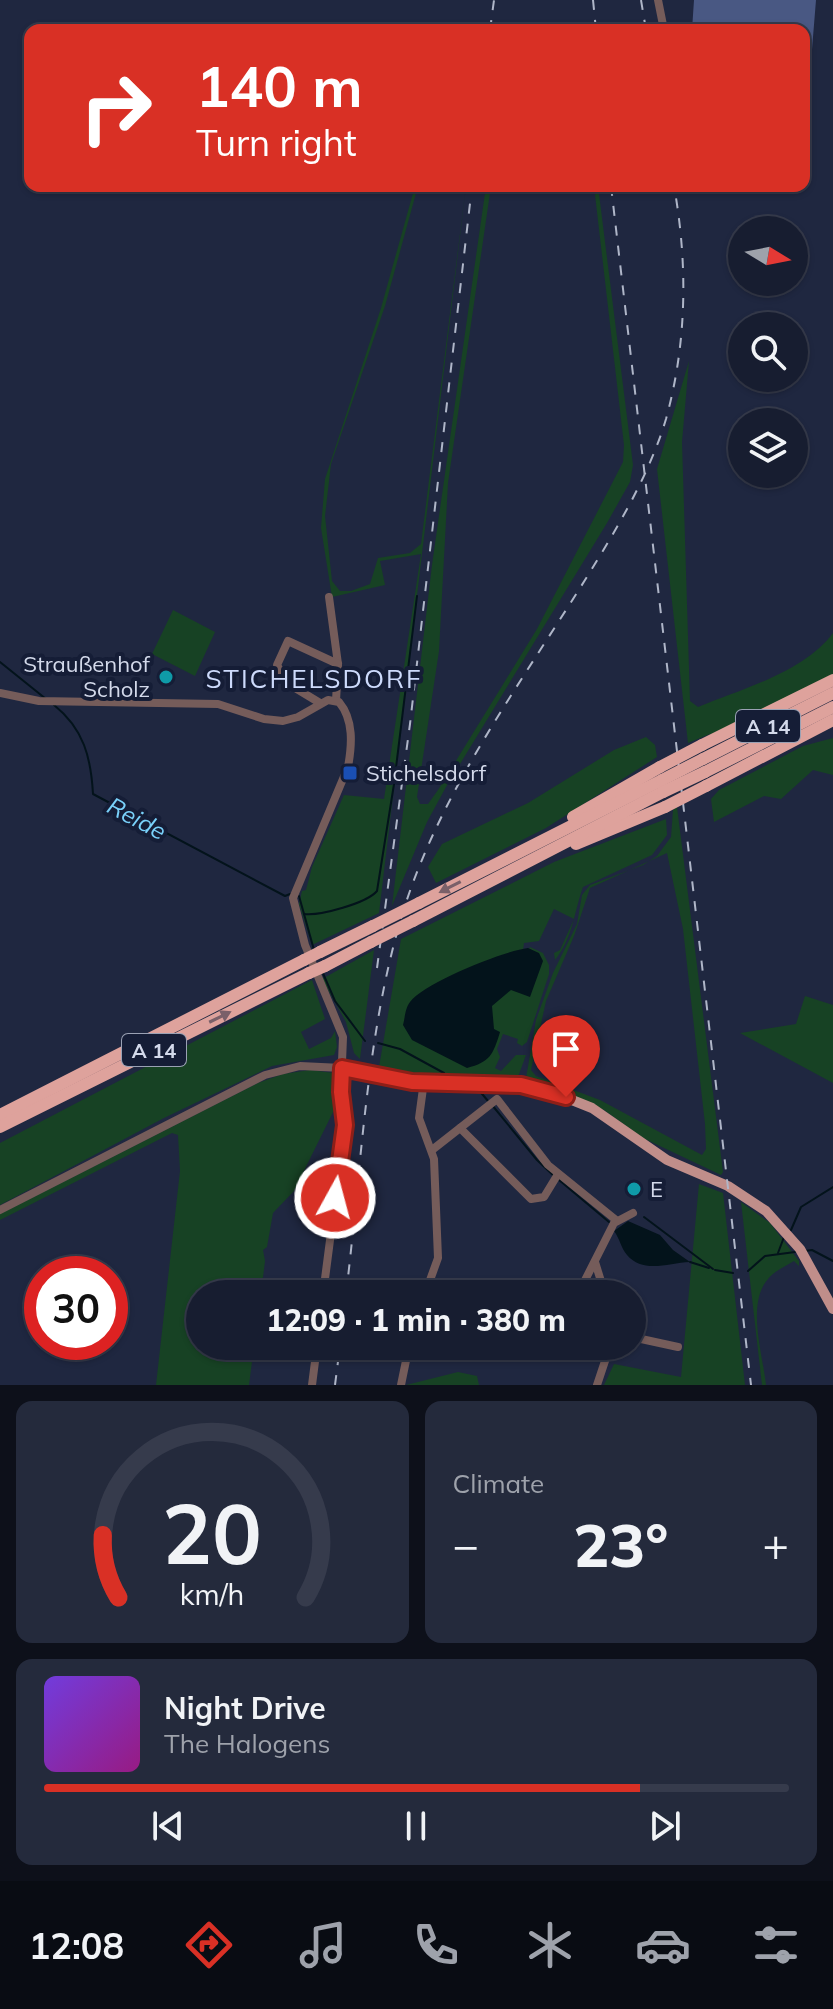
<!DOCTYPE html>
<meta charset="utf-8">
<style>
:root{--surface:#171d30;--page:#242a3c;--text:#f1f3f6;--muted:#9ea2ab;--line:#363b4c;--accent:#d93025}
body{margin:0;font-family:Mulish,sans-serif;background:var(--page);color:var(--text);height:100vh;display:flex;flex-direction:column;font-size:30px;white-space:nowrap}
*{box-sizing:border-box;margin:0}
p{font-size:26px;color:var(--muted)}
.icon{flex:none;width:44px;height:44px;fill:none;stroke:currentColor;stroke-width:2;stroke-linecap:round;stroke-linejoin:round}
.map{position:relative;height:1385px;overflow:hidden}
.panel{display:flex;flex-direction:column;gap:16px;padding:16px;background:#0d101a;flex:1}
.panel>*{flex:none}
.guide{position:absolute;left:24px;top:24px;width:786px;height:168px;border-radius:16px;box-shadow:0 2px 6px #0004,0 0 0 2px var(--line);background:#d93025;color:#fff;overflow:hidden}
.needle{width:52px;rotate:100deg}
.buttons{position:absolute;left:728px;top:216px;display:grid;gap:16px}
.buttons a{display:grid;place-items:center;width:80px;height:80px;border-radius:50%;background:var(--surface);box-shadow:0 2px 6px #0004,0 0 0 2px var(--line);font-size:40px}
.speed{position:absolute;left:24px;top:1256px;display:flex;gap:16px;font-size:40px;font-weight:700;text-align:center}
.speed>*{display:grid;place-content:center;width:104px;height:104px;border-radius:50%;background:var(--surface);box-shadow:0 2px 6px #0004,0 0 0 2px var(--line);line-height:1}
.speed .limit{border:12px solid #d22;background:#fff;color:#111}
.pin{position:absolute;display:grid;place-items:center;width:68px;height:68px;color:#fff;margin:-82px -34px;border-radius:50% 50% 50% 0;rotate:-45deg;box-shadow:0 0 8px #0007}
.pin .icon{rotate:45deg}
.me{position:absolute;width:88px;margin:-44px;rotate:7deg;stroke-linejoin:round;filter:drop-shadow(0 0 6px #0008)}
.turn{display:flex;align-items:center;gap:28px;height:168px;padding:0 40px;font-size:36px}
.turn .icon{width:104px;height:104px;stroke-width:2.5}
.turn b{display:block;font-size:56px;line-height:68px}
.big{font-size:60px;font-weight:800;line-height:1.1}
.panel .widget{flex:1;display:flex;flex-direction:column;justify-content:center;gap:12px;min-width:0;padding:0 28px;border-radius:16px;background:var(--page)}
.panel .dial{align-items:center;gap:0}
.dial svg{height:208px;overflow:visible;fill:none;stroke:var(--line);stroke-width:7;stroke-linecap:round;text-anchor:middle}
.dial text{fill:var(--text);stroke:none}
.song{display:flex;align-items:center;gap:24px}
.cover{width:96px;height:96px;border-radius:12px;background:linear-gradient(135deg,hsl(260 70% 55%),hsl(310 70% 35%))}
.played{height:8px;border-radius:4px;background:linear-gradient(90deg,var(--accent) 80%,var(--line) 80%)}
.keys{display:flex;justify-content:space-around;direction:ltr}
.heat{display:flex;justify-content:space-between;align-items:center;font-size:44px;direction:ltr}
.panel .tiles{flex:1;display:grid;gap:16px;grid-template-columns:1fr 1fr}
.widget:last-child{grid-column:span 2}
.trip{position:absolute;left:186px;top:1280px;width:460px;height:80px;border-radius:40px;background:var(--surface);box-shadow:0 2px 6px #0004,0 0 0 2px var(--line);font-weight:800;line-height:80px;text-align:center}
.tab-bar{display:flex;height:128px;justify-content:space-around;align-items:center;background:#090c13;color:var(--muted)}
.tab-bar .icon{width:56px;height:56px}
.tab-bar .active{color:var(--accent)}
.tab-bar b{font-size:36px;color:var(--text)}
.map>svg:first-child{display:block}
</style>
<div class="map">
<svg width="833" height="1385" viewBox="0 0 833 1385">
<rect width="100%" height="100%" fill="#1f2740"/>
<!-- green -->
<g fill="#174224" fill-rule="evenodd">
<polygon points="415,186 418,186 385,306 331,464 325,516 332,581 340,591 351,591 370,584 378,558 410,553 421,544 466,186 379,913 312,945 299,904 302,891 306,890 312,867 344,795 384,799 421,554 380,561 385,585 332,597 321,528 325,479 381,308"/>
<polygon points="486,186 491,186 448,483 439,651 417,797 420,804 428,804 438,790 537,629 623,462 624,445 594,186 598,186 633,465 630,482 607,523 446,787 427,822 392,906 432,565"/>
<path d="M689,361L682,442L690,701L698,707C742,689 804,672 833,633V674L716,735L710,734L688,743L657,469Z"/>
<polygon points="173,610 215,632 195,676 152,654"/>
<polygon points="646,737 655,745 657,757 546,828 436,883 428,867 442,844 528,803 614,750"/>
<polygon points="833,738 833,775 813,770 781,799 764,796 714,822 711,799 719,790 803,746"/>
<path d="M677,807L723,1172L721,1175L643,1138L604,1110L531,1083L526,1078L536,1020L553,973L577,924L582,895L590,885L643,865L657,856L671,837L673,810ZM667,853L683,929L705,1124L706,1149L702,1155L600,1100L536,1076L531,1070L546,1001L574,936L590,888Z"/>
<path d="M666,819L667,835L652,855L583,887C574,912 573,938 555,960L554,953L560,950L574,919L554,909L539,941L524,943L523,950L419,996L491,1022L492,1002L530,947L543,953L549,965V974L527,1042L522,1046L517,1043L518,1039L503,1034L497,1049L500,1057L495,1068L501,1071L516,1055H526L518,1077L511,1081L431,1076L379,1067L401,939L554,862Z"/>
<polygon points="374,950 360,1059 354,1053 346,1022 322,979"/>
<polygon points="312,980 325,1019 301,1032 309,1049 331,1038 335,1031 337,1047 334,1055 272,1066 164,1118 0,1205 0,1143"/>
<polygon points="805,996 833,1005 833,1083 740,1033 796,1024"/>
<polygon points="310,1070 334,1073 339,1100 294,1191 273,1213 267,1247 263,1250 265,1261 261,1294 200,1294 200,1346 254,1346 249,1385 156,1385 180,1171 178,1135 172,1133 0,1220 0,1214 258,1083 283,1074"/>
<polygon points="699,1184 723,1193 745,1385 604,1385 614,1364 681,1377"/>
<path d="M741,1202L770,1223L799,1261V1266L794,1261C786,1266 774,1271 768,1279C746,1304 763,1355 766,1385H762Z"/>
<polygon points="458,1372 477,1376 479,1385 406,1385"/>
</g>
<!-- water -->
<g fill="#03131b">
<path d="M528,948L539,953L543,961L530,997L511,990L492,1006L494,1029L500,1032C493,1055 490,1062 467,1068L412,1040L403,1025C405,1018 405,1008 410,1002C424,983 503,951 528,948Z"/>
<path d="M628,1221L660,1235L673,1250L690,1262C668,1263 643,1274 627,1255C621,1248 620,1239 614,1231Z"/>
</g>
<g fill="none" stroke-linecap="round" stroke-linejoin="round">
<!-- stream -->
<g stroke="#03131b" stroke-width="2">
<polyline points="0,662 46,699"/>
<path d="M54,705C84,729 91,758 93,794L285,896L290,894"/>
<polyline points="299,896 314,950"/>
<path d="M304,914C320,916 367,903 377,891L394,784L417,596"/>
<polyline points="322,971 335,1001 365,1041"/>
<polyline points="378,1043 400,1049 444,1073"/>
<polyline points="478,1089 488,1101"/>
<polyline points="492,1105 537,1160 554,1176"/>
<polyline points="559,1180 609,1222"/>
<polyline points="644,1217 713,1269"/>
<polyline points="791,1230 801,1207 833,1187"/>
<polyline points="805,1251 812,1250 833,1261"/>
<polyline points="778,1253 784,1237"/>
<polyline points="690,1262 709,1268"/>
<polyline points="715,1270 733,1273"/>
<polyline points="748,1271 765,1256 795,1252"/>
</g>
</g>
<!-- building -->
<polygon fill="#495883" points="694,0 816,0 810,74 804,73 804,30 692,30"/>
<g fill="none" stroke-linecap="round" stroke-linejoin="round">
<!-- minor -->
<g stroke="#755c5a" stroke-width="8">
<polyline points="658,0 664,30"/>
<polyline points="329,597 338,664 336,701"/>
<path d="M0,693L39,701L218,704L264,719L283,721L298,717L328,700L339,702C354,720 352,745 348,767L293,898L305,945L343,1037L341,1087L345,1125L323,1294"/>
<polyline points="320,703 287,683 277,665 288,641 338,664"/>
<polyline points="424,1081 419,1118 434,1159 438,1258 425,1294"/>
<polyline points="460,1128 531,1199 544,1197 558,1174"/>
<polyline points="432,1150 497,1099 548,1165 616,1220"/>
<polyline points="0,1210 265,1075 300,1066 342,1068"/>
<polyline points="595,1262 605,1294"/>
<polyline points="578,1294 614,1223 633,1213"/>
<polyline points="632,1337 678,1347"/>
<polyline points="312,1385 317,1346"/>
<polyline points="401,1385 409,1346"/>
<polyline points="597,1385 610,1346"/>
</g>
<!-- major -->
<polyline stroke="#c08e8a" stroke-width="10" points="342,1068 412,1082 521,1085 557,1094 592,1108 667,1160 728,1186 766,1211 800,1249 833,1309"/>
<!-- highway -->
<g stroke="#dea29c" stroke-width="12">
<polyline points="702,745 833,680"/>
<polyline points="703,759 833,693"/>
<polyline points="705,772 833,707"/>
<polyline points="706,786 833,720"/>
<polyline points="573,817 660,767"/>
<polyline points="576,844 665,807"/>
<polyline points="419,903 662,780"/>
<polyline points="413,921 663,792"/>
<polyline points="320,952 373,926"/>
<polyline points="325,966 371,942"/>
<polyline points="0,1115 304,960"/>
<polyline points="0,1127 309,973"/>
</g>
<!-- rail -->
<g stroke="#afb6c8" stroke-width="2" stroke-dasharray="10 10" stroke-linecap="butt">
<polyline points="593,0 596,30"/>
<polyline points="641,0 646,30"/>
<polyline points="490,30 494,0"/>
<polyline points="611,186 751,1385"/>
<polyline points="377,968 410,724 472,186"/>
<path d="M346,1294C363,1157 367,995 419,867C460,765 527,673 585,580C616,530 649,476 666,419C687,343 688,264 674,186"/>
<polyline points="335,1385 340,1346"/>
</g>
<!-- highway-bridge -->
<g stroke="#dea29c" stroke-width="12">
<polyline points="660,767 702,745"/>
<polyline points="662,780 703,759"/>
<polyline points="663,792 705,772"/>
<polyline points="665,807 706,786"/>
<polyline points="373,926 419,903"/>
<polyline points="371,942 413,921"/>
<polyline points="304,960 320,952"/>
<polyline points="309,973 325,966"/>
</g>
</g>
<!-- one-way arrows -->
<defs><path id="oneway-solid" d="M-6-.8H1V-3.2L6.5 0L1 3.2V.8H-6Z" transform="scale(2)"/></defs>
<g fill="#7a6069">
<use href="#oneway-solid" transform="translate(450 887) rotate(153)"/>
<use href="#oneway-solid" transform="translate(220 1017) rotate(-26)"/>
</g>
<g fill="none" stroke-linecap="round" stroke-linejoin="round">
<defs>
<polyline id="route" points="335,1198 345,1125 341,1092 342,1068 412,1082 521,1085 566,1097"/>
</defs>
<!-- route casing -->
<use href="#route" stroke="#8d1f18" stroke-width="20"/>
<!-- route -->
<use href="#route" stroke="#d93025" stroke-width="14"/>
</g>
<!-- markers -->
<g fill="#0f9aa8" stroke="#151d36" stroke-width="3">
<circle cx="166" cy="677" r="8"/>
<circle cx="634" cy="1189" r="8"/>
</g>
<rect fill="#1a4fb4" stroke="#151d36" stroke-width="3" x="342" y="765" width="16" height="16" rx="4"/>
<g text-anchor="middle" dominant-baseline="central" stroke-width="8" stroke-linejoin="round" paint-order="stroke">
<!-- shield labels -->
<g fill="#151d36" stroke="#9aa1b4" stroke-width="2">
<rect x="736" y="710" width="64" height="32" rx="6"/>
<rect x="122" y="1034" width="64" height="32" rx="6"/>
</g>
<g font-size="20" font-weight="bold" fill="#d3d9ea">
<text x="768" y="726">A 14</text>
<text x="154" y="1050">A 14</text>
</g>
<!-- poi labels -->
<g font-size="22" fill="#d3d9ea" stroke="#151d36" text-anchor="start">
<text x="150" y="664" text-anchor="end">Straußenhof<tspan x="150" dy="25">Scholz</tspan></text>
<text x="366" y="773">Stichelsdorf</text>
<text x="650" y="1189">E</text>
</g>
<!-- water labels -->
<g font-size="24" font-style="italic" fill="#79d1fa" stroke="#151d36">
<text transform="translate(137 818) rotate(28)">Reide</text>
</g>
<!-- quarter labels -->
<g font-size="26" letter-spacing="2" fill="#cddafb" stroke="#151d36">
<text x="314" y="678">STICHELSDORF</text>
</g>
</g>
</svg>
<div class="buttons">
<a><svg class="needle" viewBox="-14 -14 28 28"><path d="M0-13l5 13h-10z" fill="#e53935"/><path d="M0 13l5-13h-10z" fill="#9ea2ab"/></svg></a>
<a><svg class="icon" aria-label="search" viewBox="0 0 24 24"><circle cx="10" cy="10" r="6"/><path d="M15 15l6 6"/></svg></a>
<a><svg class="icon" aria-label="layers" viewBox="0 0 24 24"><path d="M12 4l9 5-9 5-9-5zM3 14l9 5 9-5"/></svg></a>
</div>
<div class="speed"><div class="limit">30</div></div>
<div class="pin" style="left:566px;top:1097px;background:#d93025"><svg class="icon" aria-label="arrive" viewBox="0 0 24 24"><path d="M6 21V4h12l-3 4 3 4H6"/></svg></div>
<svg class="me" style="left:335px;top:1198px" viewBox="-20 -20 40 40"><circle r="17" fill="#d93025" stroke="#fff" stroke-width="3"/><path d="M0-11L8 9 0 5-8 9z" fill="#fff"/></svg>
<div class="trip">12:09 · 1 min · 380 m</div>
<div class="guide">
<div class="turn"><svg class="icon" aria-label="right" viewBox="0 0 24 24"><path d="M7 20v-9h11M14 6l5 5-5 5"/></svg><div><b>140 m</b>Turn right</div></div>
</div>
</div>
<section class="panel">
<div class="tiles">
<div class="widget dial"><svg viewBox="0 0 100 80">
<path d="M14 69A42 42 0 1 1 86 69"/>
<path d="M14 69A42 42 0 0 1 8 45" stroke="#d93025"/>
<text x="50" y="56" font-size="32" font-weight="700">20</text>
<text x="50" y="72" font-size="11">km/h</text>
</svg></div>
<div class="widget"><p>Climate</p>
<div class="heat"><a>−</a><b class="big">23°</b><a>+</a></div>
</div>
<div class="widget">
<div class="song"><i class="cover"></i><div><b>Night Drive</b><p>The Halogens</p></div></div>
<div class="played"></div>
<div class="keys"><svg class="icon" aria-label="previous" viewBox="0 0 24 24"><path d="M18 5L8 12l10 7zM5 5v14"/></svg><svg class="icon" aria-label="pause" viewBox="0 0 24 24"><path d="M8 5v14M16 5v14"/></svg><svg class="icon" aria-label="next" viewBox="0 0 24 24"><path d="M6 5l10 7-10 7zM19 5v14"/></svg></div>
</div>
</div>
</section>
<nav class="tab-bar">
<b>12:08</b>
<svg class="icon active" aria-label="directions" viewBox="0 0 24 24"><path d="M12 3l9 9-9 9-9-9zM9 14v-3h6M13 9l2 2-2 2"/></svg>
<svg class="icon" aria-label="music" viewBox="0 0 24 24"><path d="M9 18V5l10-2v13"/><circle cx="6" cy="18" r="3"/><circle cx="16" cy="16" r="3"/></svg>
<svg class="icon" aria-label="phone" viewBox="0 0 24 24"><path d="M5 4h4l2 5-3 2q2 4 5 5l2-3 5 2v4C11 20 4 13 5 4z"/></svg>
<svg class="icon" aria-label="climate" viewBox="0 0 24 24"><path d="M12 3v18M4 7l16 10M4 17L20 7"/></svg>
<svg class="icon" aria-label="car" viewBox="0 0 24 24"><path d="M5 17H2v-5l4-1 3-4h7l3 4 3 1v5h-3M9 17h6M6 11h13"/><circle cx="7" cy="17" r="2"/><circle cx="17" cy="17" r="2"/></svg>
<svg class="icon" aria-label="filters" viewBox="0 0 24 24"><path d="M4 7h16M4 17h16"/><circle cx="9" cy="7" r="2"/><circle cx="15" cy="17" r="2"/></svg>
</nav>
